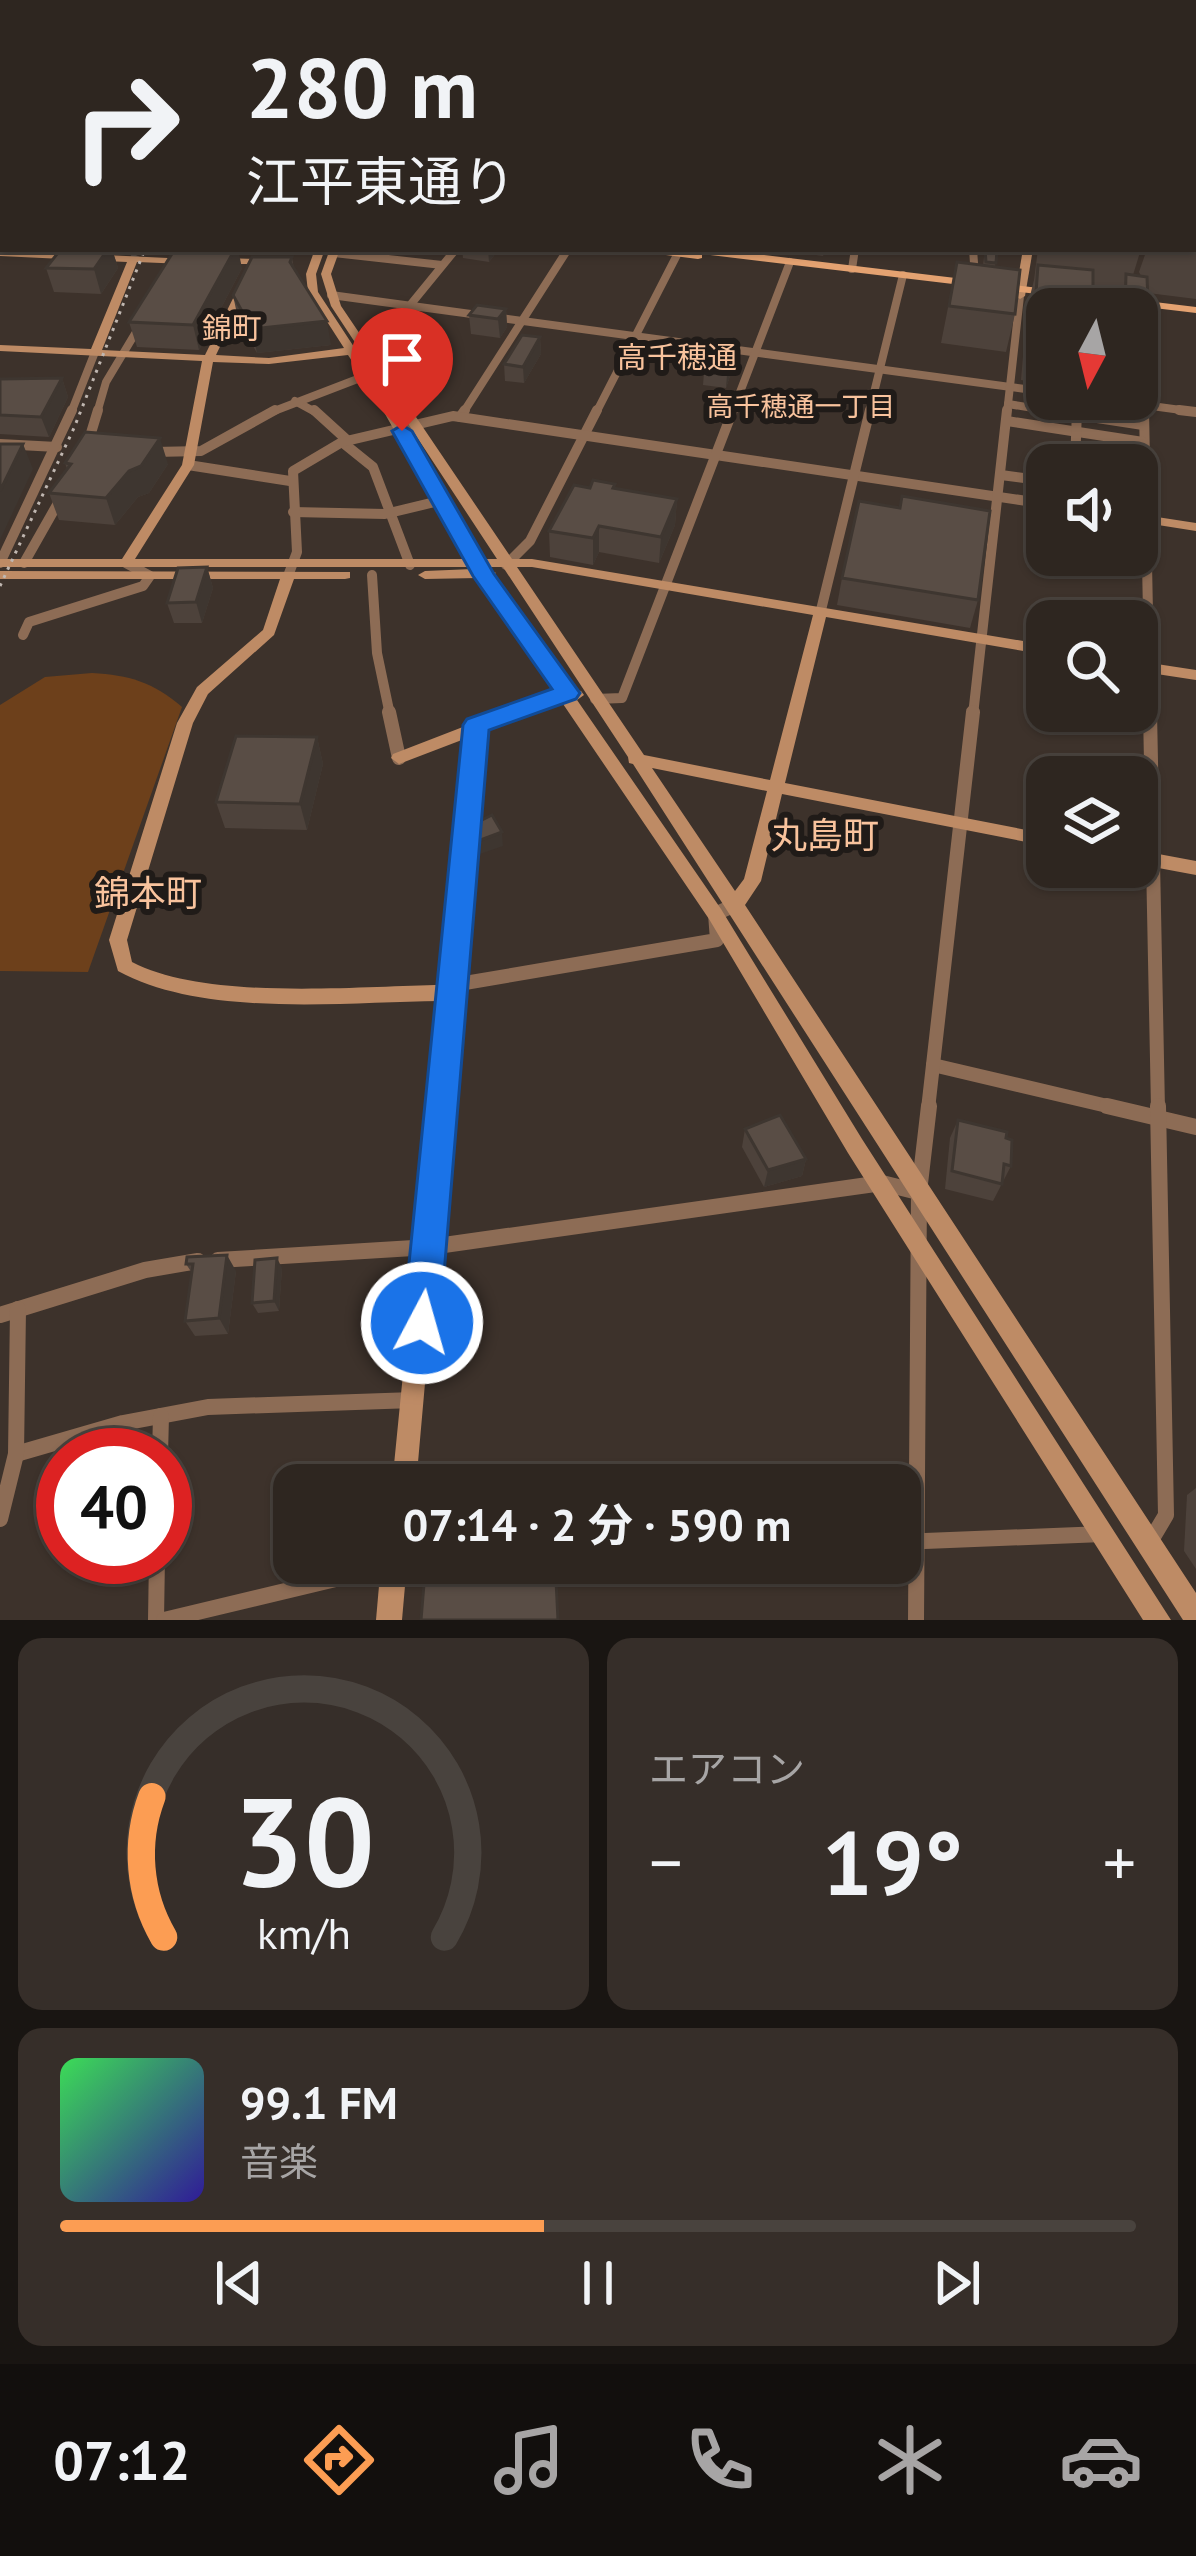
<!DOCTYPE html>
<html lang="ja">
<meta charset="utf-8">
<style>
:root{--surface:#2e2620;--page:#362e29;--text:#f1f3f6;--muted:#a7a5a5;--line:#49433e;--accent:#fc9d53}
body{margin:0;font-family:"PT Sans","Noto Sans JP",sans-serif;background:var(--page);color:var(--text);height:100vh;display:flex;flex-direction:column;font-size:45px;white-space:nowrap}
*{box-sizing:border-box;margin:0}
p{font-size:39px;color:var(--muted)}
.icon{flex:none;width:66px;height:66px;fill:none;stroke:currentColor;stroke-width:2;stroke-linecap:round;stroke-linejoin:round}
.map{position:relative;height:1620px;overflow:hidden}
.drawer{display:flex;flex-direction:column;gap:18px;padding:18px;background:#191512;flex:1}
.drawer>*{flex:none}
.guide{position:absolute;left:0px;top:0px;width:1197px;height:252px;box-shadow:0 3px 9px #0004,0 0 0 3px var(--line);background:#2e2620;color:var(--text);overflow:hidden}
.needle{width:78px;rotate:187deg}
.buttons{position:absolute;left:1026px;top:288px;display:grid;gap:24px}
.buttons a{display:grid;place-items:center;width:132px;height:132px;border-radius:24px;background:var(--surface);box-shadow:0 3px 9px #0004,0 0 0 3px var(--line);font-size:60px}
.speed{position:absolute;left:36px;top:1428px;display:flex;gap:24px;font-size:60px;font-weight:700;text-align:center}
.speed>*{display:grid;place-content:center;width:156px;height:156px;border-radius:50%;background:var(--surface);box-shadow:0 3px 9px #0004,0 0 0 3px var(--line);line-height:1}
.speed .limit{border:18px solid #d22;background:#fff;color:#111}
.pin{position:absolute;display:grid;place-items:center;width:102px;height:102px;color:#fff;margin:-123px -51px;border-radius:50% 50% 50% 0;rotate:-45deg;box-shadow:0 0 12px #0007}
.pin .icon{rotate:45deg}
.me{position:absolute;width:132px;margin:-66px;rotate:6deg;stroke-linejoin:round;filter:drop-shadow(0 0 9px #0008)}
.turn{display:flex;align-items:center;gap:42px;height:252px;padding:0 48px;font-size:54px}
.turn .icon{width:156px;height:156px;stroke-width:2.5}
.turn b{display:block;font-size:84px;line-height:102px}
.big{font-size:90px;font-weight:700;line-height:1.1}
.drawer .tile{flex:1;display:flex;flex-direction:column;justify-content:center;gap:18px;min-width:0;padding:0 42px;border-radius:24px;background:var(--page)}
.drawer .dial{align-items:center;gap:0}
.dial svg{height:312px;overflow:visible;fill:none;stroke:var(--line);stroke-width:7;stroke-linecap:round;text-anchor:middle}
.dial text{fill:var(--text);stroke:none}
.song{display:flex;align-items:center;gap:36px}
.cover{width:144px;height:144px;border-radius:18px;background:linear-gradient(135deg,hsl(130 70% 55%),hsl(250 70% 35%))}
.played{height:12px;border-radius:6px;background:linear-gradient(90deg,var(--accent) 45%,var(--line) 45%)}
.keys{display:flex;justify-content:space-around;direction:ltr}
.heat{display:flex;justify-content:space-between;align-items:center;font-size:66px;direction:ltr}
.drawer .tiles{flex:1;display:grid;gap:18px;grid-template-columns:1fr 1fr}
.tile:last-child{grid-column:span 2}
.trip{position:absolute;left:273px;top:1464px;width:648px;height:120px;border-radius:24px;background:var(--surface);box-shadow:0 3px 9px #0004,0 0 0 3px var(--line);font-weight:700;line-height:120px;text-align:center}
.dock{display:flex;height:192px;justify-content:space-around;align-items:center;background:#120f0d;color:var(--muted)}
.dock .icon{width:84px;height:84px}
.dock .on{color:var(--accent)}
.dock b{font-size:54px;color:var(--text)}
.map>svg:first-child{display:block}
</style>
<div class="map">
<svg width="1196" height="1620" viewBox="0 0 1196 1620">
<rect width="100%" height="100%" fill="#3d322b"/>
<!-- green -->
<path fill="#6d401b" d="M92,673C129,675 153,682 182,707L88,972L0,971V705L45,677Z"/>
<g fill="none" stroke-linecap="round" stroke-linejoin="round">
<!-- street-tunnel -->
<polyline stroke="#584e47" stroke-width="8" stroke-dasharray="8 4.5" stroke-linecap="butt" points="132,262 139,249"/>
<!-- street-far3 -->
<g stroke="#8d6c55" stroke-width="8">
<polyline points="973,249 975,277"/>
<polyline points="334,253 442,265"/>
<polyline points="852,269 855,249"/>
<polyline points="331,295 1047,392"/>
<polyline points="365,347 380,342 456,249"/>
<polyline points="1143,355 1144,413"/>
<polyline points="1100,399 1196,412"/>
<polyline points="295,401 317,413"/>
<polyline points="1008,404 1064,413"/>
<polyline points="71,413 95,352"/>
<polyline points="97,413 106,382 142,322"/>
<polyline points="269,413 368,375"/>
<polyline points="463,413 568,249"/>
<polyline points="596,413 678,253"/>
<polyline points="732,413 790,262"/>
<polyline points="869,413 903,275"/>
<polyline points="1007,413 1020,296"/>
<polyline points="1077,413 1077,399"/>
</g>
<!-- street-far2 -->
<g stroke="#8d6c55" stroke-width="10">
<polyline points="314,410 347,440"/>
<polyline points="1045,410 1143,425"/>
<polyline points="1144,410 1150,715"/>
<polyline points="1179,410 1196,412"/>
<polyline points="460,417 465,410"/>
<polyline points="1007,421 1143,442"/>
<polyline points="342,442 373,467 410,565"/>
<polyline points="0,444 57,447"/>
<polyline points="87,446 98,410"/>
<polyline points="154,452 201,451 275,410"/>
<polyline points="188,465 290,481"/>
<polyline points="1075,465 1077,410"/>
<polyline points="1001,475 1047,481"/>
<polyline points="293,512 385,514 443,500"/>
<polyline points="0,563 72,410"/>
<polyline points="24,563 62,496"/>
<polyline points="506,565 530,541 597,410"/>
<polyline points="372,575 377,653 390,715"/>
<polyline points="288,576 297,552 293,471 342,442 453,416 1047,504"/>
<polyline points="821,610 870,410"/>
<polyline points="23,635 29,622 143,586 150,576 126,563"/>
<polyline points="595,699 622,698 733,410"/>
<polyline points="973,715 1007,410"/>
</g>
<!-- street-far1 -->
<g stroke="#8d6c55" stroke-width="14">
<polyline points="389,712 399,758"/>
<polyline points="1150,712 1158,1109"/>
<polyline points="453,985 717,940 715,914 735,905"/>
<polyline points="933,1065 1120,1109"/>
<polyline points="928,1109 973,712"/>
</g>
<!-- street -->
<g stroke="#8d6c55" stroke-width="16">
<polyline points="1107,1106 1196,1127"/>
<polyline points="218,1260 430,1247 882,1183 918,1192"/>
<polyline points="0,1315 145,1270 198,1261"/>
<polyline points="16,1454 123,1423 208,1407 414,1400"/>
<polyline points="160,1455 161,1416"/>
<polyline points="0,1519 16,1454 18,1309"/>
<polyline points="900,1542 1103,1534"/>
<polyline points="1150,1542 1166,1515 1158,1106"/>
<polyline points="156,1620 157,1557"/>
<polyline points="164,1620 394,1565 437,1563"/>
<polyline points="916,1620 919,1192 929,1106"/>
</g>
<!-- secondary -->
<g fill="#be8b65" fill-rule="evenodd">
<polygon points="581,0 588,0 585,3 577,3"/>
<polygon points="748,0 754,0 755,3 747,3"/>
<polygon points="1037,0 1043,0 1044,3 1036,3"/>
<rect x="0" y="35" width="3" height="4"/>
<rect x="0" y="192" width="3" height="6"/>
<path d="M315,249H325L316,274L318,292L354,347H358L331,306L321,274L330,249H340L331,274L341,306L512,559H532L1047,645V655L826,617L785,783L1047,834V846L782,794L761,881L745,905L1196,1593V1620H1183L633,764L629,763L628,757L503,567H486L496,573L491,577L569,688L581,691L584,695L577,700L721,909L862,1139L1171,1620H1143L848,1153L709,919L561,701L483,731L460,989L462,993L459,999L416,1485H392L440,1001C343,1002 204,1018 118,971L109,940L177,723L197,687L263,630L280,579H0V571L350,572V578L345,579H294L274,635L208,694L193,723L127,940L132,962C206,1001 357,986 442,985L467,738L399,764L391,758L393,754L468,725L471,721H480L555,692L478,578L425,579L418,575L425,571L473,569L472,567H0V559H122L182,465L202,361L0,351V345L91,349L127,262L0,256V250L189,259V263L185,264L137,262L102,350L205,355L250,264H223L218,261L223,258L260,259L261,261L216,355L269,358L344,348L308,292L306,274ZM361,352L497,559H481L388,398L358,353ZM348,355L376,398L467,559H135L194,465L213,362L269,364ZM517,567H532L813,615L770,780L644,755ZM652,768L767,791L744,879L735,891Z"/>
<polygon points="1023,249 1033,249 1025,296 1020,299 1015,296"/>
<polygon points="1144,515 1196,523 1196,531 1139,522 1137,519"/>
<polygon points="1137,661 1196,670 1196,680 1137,671"/>
<polygon points="1137,850 1196,861 1196,875 1137,864"/>
<polygon points="381,1563 407,1563 402,1620 376,1620"/>
</g>
<!-- primary -->
<polygon fill="#e4a271" fill-rule="evenodd" points="637,249 714,249 1196,307 1196,313 702,254 702,258 698,259 642,252"/>
<!-- rail -->
<polyline stroke="#c0b7b1" stroke-width="3" stroke-dasharray="3 6" stroke-linecap="butt" points="0,586 74,428 145,249"/>
</g>
<!-- wall -->
<g fill="#4d423b" fill-rule="evenodd">
<polygon points="676,0 733,0 732,3 676,3"/>
<rect x="994" y="0" width="41" height="3"/>
<polygon points="1133,0 1196,0 1196,25 1194,25 1194,3 1132,3"/>
<rect x="0" y="98" width="3" height="75"/>
<rect x="1194" y="102" width="2" height="56"/>
<path d="M1194,222H1196V299L1148,293L1150,350L1137,387V309H1047V384L1021,380L1027,308L1034,280L1038,249H1141L1133,275L1141,276L1139,272L1147,249H1194ZM1093,288L1120,291L1115,309L1093,306Z"/>
<polygon points="108,249 112,249 118,268 101,294 54,292 46,268"/>
<polygon points="462,249 499,249 489,262 463,258"/>
<polygon points="796,249 825,249 823,256 795,252"/>
<polygon points="985,250 997,251 995,267 1015,314 1006,352 941,343 957,262 983,265"/>
<polygon points="292,257 294,269 331,345 257,353 238,319 233,295"/>
<polygon points="242,268 199,350 137,347 129,322"/>
<polygon points="506,309 507,327 500,338 471,334 469,315"/>
<polygon points="540,337 541,354 524,383 505,381 504,364"/>
<polygon points="732,350 730,376 726,388 703,385 705,360"/>
<polygon points="62,378 68,397 49,437 0,434 0,379"/>
<polygon points="65,463 168,464 149,493 138,497 115,525 59,520 49,493 67,469"/>
<polygon points="590,488 615,488 677,499 675,525 659,563 599,552 593,565 550,557 549,531"/>
<polygon points="207,567 213,588 202,623 174,623 167,603"/>
<polygon points="842,578 978,600 970,628 837,605"/>
<polygon points="317,737 323,764 307,830 225,828 216,802"/>
<polygon points="958,1120 1006,1138 1011,1166 993,1201 945,1189 950,1138"/>
<polygon points="745,1129 806,1159 802,1176 764,1187 742,1147"/>
<polygon points="187,1257 236,1271 228,1334 195,1336 185,1321 192,1273 186,1264"/>
<polygon points="282,1268 279,1311 258,1313 252,1303"/>
<polygon points="1196,1488 1196,1569 1184,1551 1187,1495"/>
</g>
<!-- shaded-wall -->
<g fill="#3e3630">
<polygon points="108,249 112,249 118,268 101,294 94,269"/>
<polygon points="235,249 238,249 242,268 199,350 193,325"/>
<polygon points="488,249 499,249 489,262"/>
<polygon points="506,309 507,327 500,338 498,319"/>
<polygon points="327,321 331,345 257,353 252,329"/>
<polygon points="540,337 541,354 524,383 523,367"/>
<polygon points="732,350 730,376 726,388 728,362"/>
<polygon points="62,378 68,397 49,437 41,417"/>
<polygon points="160,438 168,464 149,493 138,497 115,525 106,498"/>
<polygon points="23,444 33,469 0,540 0,491"/>
<polygon points="677,499 675,525 659,563 661,537"/>
<polygon points="599,526 599,552 593,565 593,538"/>
<polygon points="207,567 213,588 202,623 196,602"/>
<polygon points="317,737 323,764 307,830 300,804"/>
<polygon points="502,832 503,846 480,854 478,841"/>
<polygon points="806,1159 802,1176 764,1187 768,1170"/>
<polygon points="227,1255 236,1271 228,1334 219,1318"/>
<polygon points="277,1258 282,1268 279,1311 274,1301"/>
</g>
<!-- building -->
<g fill="#594d45" stroke="#3e3630" stroke-width="3">
<polygon points="1018,0 1035,0 1035,3 1019,3"/>
<polygon points="1147,0 1196,0 1196,5 1194,3 1149,3"/>
<rect x="0" y="98" width="3" height="55"/>
<rect x="1194" y="102" width="2" height="31"/>
<polygon points="1194,222 1196,222 1196,245 1194,244"/>
<polygon points="61,249 108,249 94,269 46,268"/>
<polygon points="175,249 235,249 193,325 129,322"/>
<polygon points="985,250 997,251 996,263 986,262"/>
<polygon points="252,257 292,257 290,262 327,321 252,329 233,295"/>
<polygon points="957,262 1020,270 1015,314 949,306"/>
<polygon points="1038,265 1093,270 1093,306 1116,309 1047,309 1047,337 1033,335"/>
<polygon points="1126,274 1147,277 1150,350 1137,348 1137,309 1125,309"/>
<polygon points="477,305 506,309 498,319 469,315"/>
<polygon points="522,335 540,337 523,367 504,364"/>
<polygon points="709,347 732,350 728,362 705,360"/>
<polygon points="62,378 41,417 0,415 0,379"/>
<polygon points="85,432 160,438 141,466 129,471 106,498 49,493 71,464 65,463"/>
<polygon points="0,444 23,444 0,491"/>
<polygon points="593,480 615,484 613,488 677,499 661,537 599,526 593,538 549,531 574,485 590,488"/>
<polygon points="902,496 990,511 978,600 842,578 859,501 900,508"/>
<polygon points="207,567 196,602 167,603 178,568"/>
<polygon points="236,736 317,737 300,804 216,802"/>
<polygon points="492,815 502,832 478,841 480,821"/>
<polygon points="780,1115 806,1159 768,1170 745,1129"/>
<polygon points="958,1120 1007,1132 1006,1138 1012,1140 1011,1166 1004,1164 1002,1184 952,1171"/>
<polygon points="227,1255 219,1318 185,1321 193,1264 186,1264 187,1257"/>
<polygon points="277,1258 274,1301 252,1303 255,1260"/>
<polygon points="528,1568 528,1580 556,1580 558,1620 421,1620 425,1572"/>
</g>
<!-- route -->
<polygon fill="#1a73e8" stroke="#114b97" stroke-width="3" points="402,425 412,431 494,574 580,693 576,699 489,730 440,1323 435,1336 422,1342 409,1336 403,1323 463,725 467,719 552,689 473,576 392,431"/>
<g text-anchor="middle" dominant-baseline="central" stroke-width="12" stroke-linejoin="round" paint-order="stroke">
<!-- far-neighbourhood labels -->
<g font-size="27" fill="#f9c39d" stroke="#201b18">
<text x="801" y="406">高千穂通一丁目</text>
</g>
<!-- far-quarter labels -->
<g font-size="30" fill="#f9c39d" stroke="#201b18">
<text x="232" y="327">錦町</text>
<text x="677" y="356">高千穂通</text>
</g>
<!-- quarter labels -->
<g font-size="36" fill="#f9c39d" stroke="#201b18">
<text x="825" y="834">丸島町</text>
<text x="148" y="892">錦本町</text>
</g>
</g>
</svg>
<div class="buttons">
<a><svg class="needle" viewBox="-14 -14 28 28"><path d="M0-13l5 13h-10z" fill="#e53935"/><path d="M0 13l5-13h-10z" fill="#a7a5a5"/></svg></a>
<a><svg class="icon" aria-label="sound" viewBox="0 0 24 24"><path d="M4 9h4l5-4v14l-5-4H4zM17 9q2 3 0 6"/></svg></a>
<a><svg class="icon" aria-label="search" viewBox="0 0 24 24"><circle cx="10" cy="10" r="6"/><path d="M15 15l6 6"/></svg></a>
<a><svg class="icon" aria-label="layers" viewBox="0 0 24 24"><path d="M12 4l9 5-9 5-9-5zM3 14l9 5 9-5"/></svg></a>
</div>
<div class="speed"><div class="limit">40</div></div>
<div class="pin" style="left:402px;top:431px;background:#d93025"><svg class="icon" aria-label="arrive" viewBox="0 0 24 24"><path d="M6 21V4h12l-3 4 3 4H6"/></svg></div>
<svg class="me" style="left:422px;top:1323px" viewBox="-20 -20 40 40"><circle r="17" fill="#1a73e8" stroke="#fff" stroke-width="3"/><path d="M0-11L8 9 0 5-8 9z" fill="#fff"/></svg>
<div class="trip">07:14 · 2 分 · 590 m</div>
<div class="guide">
<div class="turn"><svg class="icon" aria-label="right" viewBox="0 0 24 24"><path d="M7 20v-9h11M14 6l5 5-5 5"/></svg><div><b>280 m</b>江平東通り</div></div>
</div>
</div>
<section class="drawer">
<div class="tiles">
<div class="tile dial"><svg viewBox="0 0 100 80">
<path d="M14 69A42 42 0 1 1 86 69"/>
<path d="M14 69A42 42 0 0 1 11 33" stroke="#fc9d53"/>
<text x="50" y="56" font-size="32" font-weight="700">30</text>
<text x="50" y="72" font-size="11">km/h</text>
</svg></div>
<div class="tile"><p>エアコン</p>
<div class="heat"><a>−</a><b class="big">19°</b><a>+</a></div>
</div>
<div class="tile">
<div class="song"><i class="cover"></i><div><b>99.1 FM</b><p>音楽</p></div></div>
<div class="played"></div>
<div class="keys"><svg class="icon" aria-label="previous" viewBox="0 0 24 24"><path d="M18 5L8 12l10 7zM5 5v14"/></svg><svg class="icon" aria-label="pause" viewBox="0 0 24 24"><path d="M8 5v14M16 5v14"/></svg><svg class="icon" aria-label="next" viewBox="0 0 24 24"><path d="M6 5l10 7-10 7zM19 5v14"/></svg></div>
</div>
</div>
</section>
<nav class="dock">
<b>07:12</b>
<svg class="icon on" aria-label="directions" viewBox="0 0 24 24"><path d="M12 3l9 9-9 9-9-9zM9 14v-3h6M13 9l2 2-2 2"/></svg>
<svg class="icon" aria-label="music" viewBox="0 0 24 24"><path d="M9 18V5l10-2v13"/><circle cx="6" cy="18" r="3"/><circle cx="16" cy="16" r="3"/></svg>
<svg class="icon" aria-label="phone" viewBox="0 0 24 24"><path d="M5 4h4l2 5-3 2q2 4 5 5l2-3 5 2v4C11 20 4 13 5 4z"/></svg>
<svg class="icon" aria-label="climate" viewBox="0 0 24 24"><path d="M12 3v18M4 7l16 10M4 17L20 7"/></svg>
<svg class="icon" aria-label="car" viewBox="0 0 24 24"><path d="M5 17H2v-5l4-1 3-4h7l3 4 3 1v5h-3M9 17h6M6 11h13"/><circle cx="7" cy="17" r="2"/><circle cx="17" cy="17" r="2"/></svg>
</nav>
